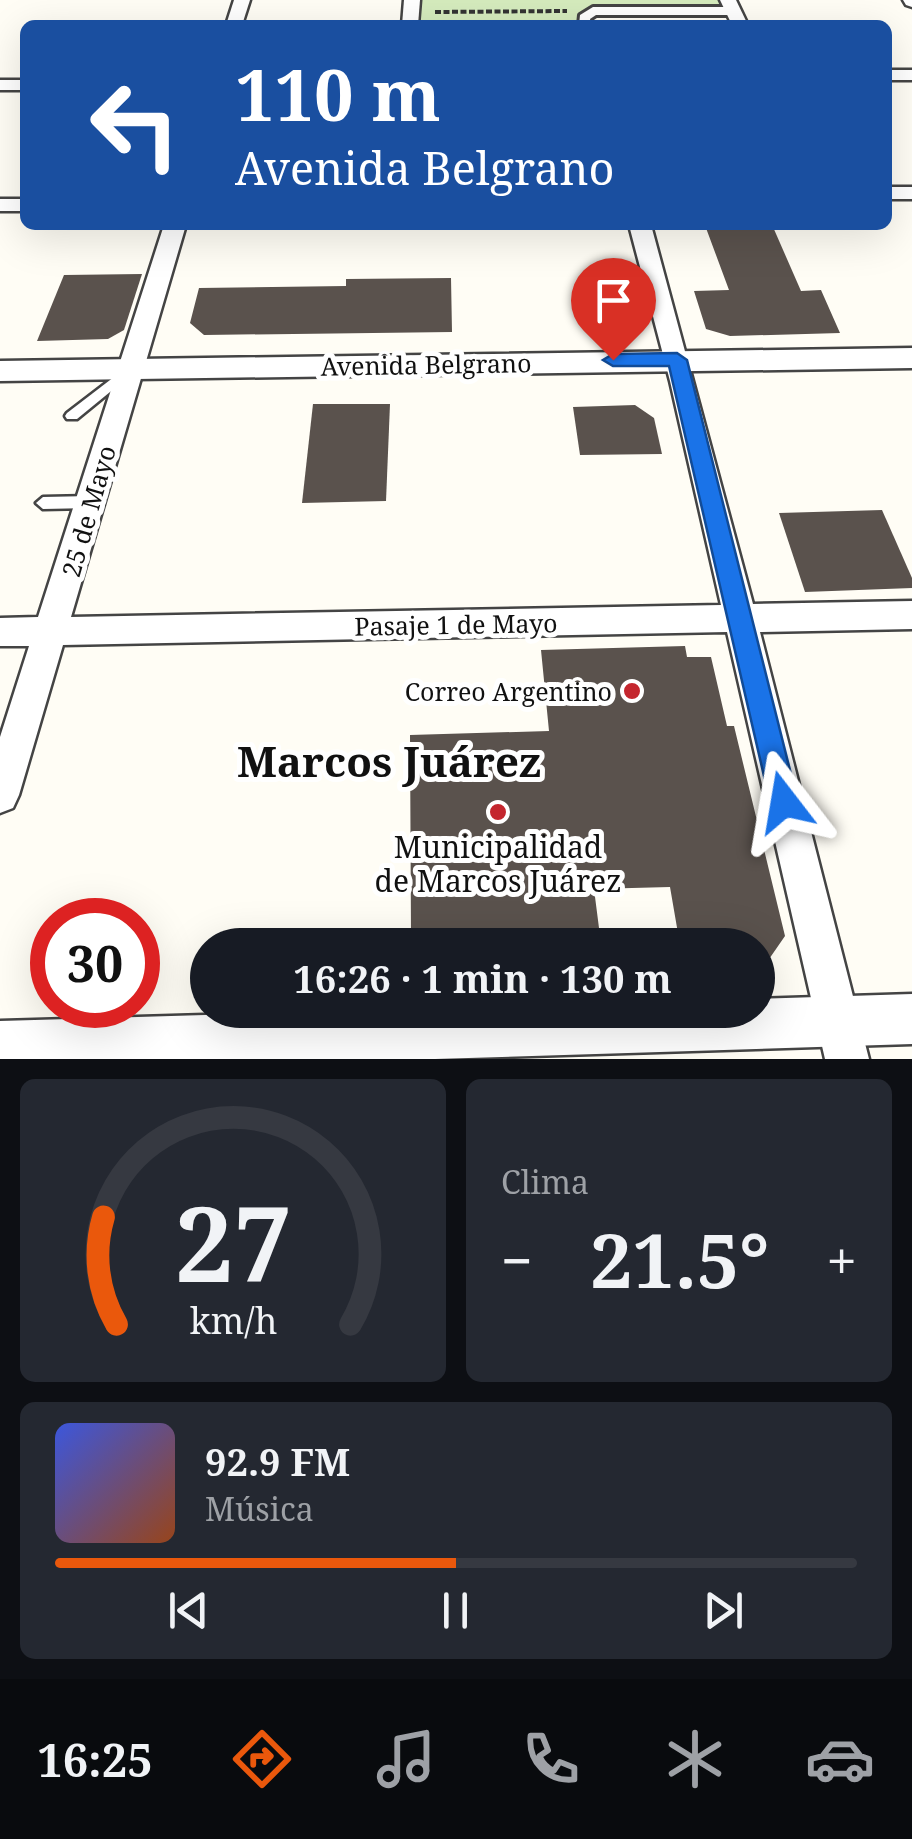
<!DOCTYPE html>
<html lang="es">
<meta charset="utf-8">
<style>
:root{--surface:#171b24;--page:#242831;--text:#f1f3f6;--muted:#9ea1a6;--line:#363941;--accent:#ea580c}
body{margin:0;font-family:"Noto Serif",serif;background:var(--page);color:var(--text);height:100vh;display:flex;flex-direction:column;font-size:38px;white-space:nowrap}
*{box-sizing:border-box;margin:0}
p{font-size:32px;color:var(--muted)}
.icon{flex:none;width:55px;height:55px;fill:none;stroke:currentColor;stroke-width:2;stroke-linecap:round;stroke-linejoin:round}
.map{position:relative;height:1059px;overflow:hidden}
.side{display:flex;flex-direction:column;gap:20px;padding:20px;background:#0d0f14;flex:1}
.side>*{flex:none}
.hud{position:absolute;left:20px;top:20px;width:872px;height:210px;border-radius:15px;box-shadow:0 10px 40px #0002;background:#1a4fa0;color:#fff;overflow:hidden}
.speed{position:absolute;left:30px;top:898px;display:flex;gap:20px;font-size:50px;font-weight:700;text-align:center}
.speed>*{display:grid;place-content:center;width:130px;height:130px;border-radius:50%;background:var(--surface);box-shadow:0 10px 40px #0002;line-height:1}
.speed .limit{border:15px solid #d22;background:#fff;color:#111}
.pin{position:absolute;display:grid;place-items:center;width:85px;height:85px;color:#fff;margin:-102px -42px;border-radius:50% 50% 50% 0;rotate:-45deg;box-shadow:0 0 10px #0007}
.pin .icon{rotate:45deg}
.me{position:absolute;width:110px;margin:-55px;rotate:346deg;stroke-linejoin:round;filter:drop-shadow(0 0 8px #0008)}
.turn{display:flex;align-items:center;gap:35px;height:210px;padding:0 50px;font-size:45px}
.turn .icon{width:130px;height:130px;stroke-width:2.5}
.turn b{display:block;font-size:70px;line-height:85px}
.big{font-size:75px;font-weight:700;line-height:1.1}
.side .widget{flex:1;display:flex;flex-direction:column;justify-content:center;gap:15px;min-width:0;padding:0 35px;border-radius:15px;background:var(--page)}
.side .dial{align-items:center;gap:0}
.dial svg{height:260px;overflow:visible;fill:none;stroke:var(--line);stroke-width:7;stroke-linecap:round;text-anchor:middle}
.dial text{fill:var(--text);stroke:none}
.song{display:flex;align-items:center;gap:30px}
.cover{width:120px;height:120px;border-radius:15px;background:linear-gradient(135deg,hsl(230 70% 55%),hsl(20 70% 35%))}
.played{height:10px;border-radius:5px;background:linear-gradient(90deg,var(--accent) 50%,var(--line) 50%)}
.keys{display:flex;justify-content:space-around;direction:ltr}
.heat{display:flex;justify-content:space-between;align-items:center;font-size:55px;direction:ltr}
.side .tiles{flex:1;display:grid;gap:20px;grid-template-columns:1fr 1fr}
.widget:last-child{grid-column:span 2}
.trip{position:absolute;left:190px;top:928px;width:585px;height:100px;border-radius:50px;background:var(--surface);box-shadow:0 10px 40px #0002;font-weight:700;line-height:100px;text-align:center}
.tab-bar{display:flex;height:160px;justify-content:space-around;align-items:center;background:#090b0e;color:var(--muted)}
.tab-bar .icon{width:70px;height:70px}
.tab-bar .current{color:var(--accent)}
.tab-bar b{font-size:45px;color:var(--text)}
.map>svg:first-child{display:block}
</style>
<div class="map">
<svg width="912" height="1059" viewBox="0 0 912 1059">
<rect width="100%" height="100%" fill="#fffdf5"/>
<!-- green -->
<g fill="#d5ebbd">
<polygon points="413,0 724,0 729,10 593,11 584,25 412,25"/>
<polygon points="597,300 632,300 637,321 625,331 604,331"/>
</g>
<!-- building -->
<g fill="#5a524d">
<polygon points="773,227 801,291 821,290 840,333 730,336 706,329 694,291 729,290 706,228"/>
<polygon points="142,274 124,330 108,339 37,341 64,275"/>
<polygon points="451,278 452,332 204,335 190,323 199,288 346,286 346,279"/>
<polygon points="313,404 390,404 386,501 302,503"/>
<polygon points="635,405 654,418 662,454 580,455 573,407"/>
<polygon points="882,510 912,578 912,588 805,592 779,513"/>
<polygon points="685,646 687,657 711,657 727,726 734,726 785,936 758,975 758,945 680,945 670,887 594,889 599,928 411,935 410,735 549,731 541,650"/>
</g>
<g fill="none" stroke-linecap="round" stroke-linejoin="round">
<defs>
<g id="service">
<polygon points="127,367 133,371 132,374 77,419 67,419 65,416 67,413"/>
<polygon points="91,496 98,502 91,508 43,509 36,503 43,497"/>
</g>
<polygon id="pedestrian" points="593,7 733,7 739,11 733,15 596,15 590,19 591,25 579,25 580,15"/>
<g id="minor">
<polygon points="234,0 250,0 242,25 226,25"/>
<polygon points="404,0 420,0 418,25 402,25"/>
<polygon points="720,0 736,0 748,25 732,25"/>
<polygon points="903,0 912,0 912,7 906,5"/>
<rect x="888" y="70" width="24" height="10"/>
<rect x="0" y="80" width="25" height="10"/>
<rect x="888" y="187" width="24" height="12"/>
<rect x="0" y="199" width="25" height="12"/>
<polygon points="164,225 186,225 71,617 721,605 670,381 629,225 651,225 753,604 912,601 912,629 760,632 869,1059 825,1059 727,632 63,645 19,795 13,808 0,813 0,737 29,646 0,646 0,618 38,617"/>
</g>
<g id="tertiary">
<polygon points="912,348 912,368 0,381 0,361"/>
<polygon points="912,994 912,1044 435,1059 0,1059 0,1021 379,1010 758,1010 758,999"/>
</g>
</defs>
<!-- service casing -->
<use href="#service" stroke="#444" stroke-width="5"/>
<!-- pedestrian casing -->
<use href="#pedestrian" stroke="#444" stroke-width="6"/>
<!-- minor casing -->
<use href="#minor" stroke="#444" stroke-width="5"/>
<!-- tertiary casing -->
<use href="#tertiary" stroke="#444" stroke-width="5"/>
<!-- path -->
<polyline stroke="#333" stroke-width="4" stroke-dasharray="6 2.5" stroke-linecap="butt" points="435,12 567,11"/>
<!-- service -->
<use href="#service" fill="#fff" fill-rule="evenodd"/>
<!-- pedestrian -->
<use href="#pedestrian" fill="#fff" fill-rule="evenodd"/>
<!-- minor -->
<use href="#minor" fill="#fff" fill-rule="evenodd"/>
<!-- tertiary -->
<use href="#tertiary" fill="#fff" fill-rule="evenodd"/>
</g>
<!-- route -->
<polygon fill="#1a73e8" stroke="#114b97" stroke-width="2.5" points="677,353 687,360 798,802 794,811 784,815 774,811 770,802 669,366 613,366 603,360 613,354"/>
<!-- markers -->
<g fill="#c4262e" stroke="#fff" stroke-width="4">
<circle cx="632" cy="691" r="10"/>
<circle cx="498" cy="812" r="10"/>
</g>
<g text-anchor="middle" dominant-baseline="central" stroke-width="10" stroke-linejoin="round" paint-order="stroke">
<!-- street labels -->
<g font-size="25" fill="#111" stroke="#fff">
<text transform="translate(426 364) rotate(-1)">Avenida Belgrano</text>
<text transform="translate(88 511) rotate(-74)">25 de Mayo</text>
<text transform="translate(456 624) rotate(-1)">Pasaje 1 de Mayo</text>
</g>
<!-- poi labels -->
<g font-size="25" fill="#111" stroke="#fff" text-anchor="end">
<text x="612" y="691">Correo Argentino</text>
</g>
<!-- near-poi labels -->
<g font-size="30" fill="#111" stroke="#fff">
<text x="498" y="846">Municipalidad<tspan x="498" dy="34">de Marcos Juárez</tspan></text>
</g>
<!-- near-district labels -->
<g font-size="42" font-weight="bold" fill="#111" stroke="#fff">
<text x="389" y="760">Marcos Juárez</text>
</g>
</g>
</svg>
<div class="speed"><div class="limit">30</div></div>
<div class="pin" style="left:613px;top:360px;background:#d93025"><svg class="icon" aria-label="arrive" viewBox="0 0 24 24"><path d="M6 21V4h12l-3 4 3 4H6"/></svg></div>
<svg class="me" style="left:784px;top:802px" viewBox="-20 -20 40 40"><path d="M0-17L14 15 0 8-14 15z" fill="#1a73e8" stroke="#fff" stroke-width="4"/></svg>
<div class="trip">16:26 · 1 min · 130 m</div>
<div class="hud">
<div class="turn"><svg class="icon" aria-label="left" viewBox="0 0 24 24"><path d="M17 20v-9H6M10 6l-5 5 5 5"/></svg><div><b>110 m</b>Avenida Belgrano</div></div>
</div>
</div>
<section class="side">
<div class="tiles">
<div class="widget dial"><svg viewBox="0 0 100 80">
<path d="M14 69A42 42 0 1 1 86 69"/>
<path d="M14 69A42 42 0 0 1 10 36" stroke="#ea580c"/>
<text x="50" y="56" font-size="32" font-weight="700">27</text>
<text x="50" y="72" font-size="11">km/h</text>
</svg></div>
<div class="widget"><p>Clima</p>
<div class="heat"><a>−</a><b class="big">21.5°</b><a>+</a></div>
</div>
<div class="widget">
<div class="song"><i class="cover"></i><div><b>92.9 FM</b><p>Música</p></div></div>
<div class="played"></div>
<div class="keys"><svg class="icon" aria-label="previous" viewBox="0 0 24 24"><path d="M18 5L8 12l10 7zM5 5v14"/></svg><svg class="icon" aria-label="pause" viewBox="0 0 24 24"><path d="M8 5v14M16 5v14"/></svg><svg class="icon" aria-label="next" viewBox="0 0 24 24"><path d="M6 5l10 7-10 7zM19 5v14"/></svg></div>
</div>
</div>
</section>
<nav class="tab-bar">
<b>16:25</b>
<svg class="icon current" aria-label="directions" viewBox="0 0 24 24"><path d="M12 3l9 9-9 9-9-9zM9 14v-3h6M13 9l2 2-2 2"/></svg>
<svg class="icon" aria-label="music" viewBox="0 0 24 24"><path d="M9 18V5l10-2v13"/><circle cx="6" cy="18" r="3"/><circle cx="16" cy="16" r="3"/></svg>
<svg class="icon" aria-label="phone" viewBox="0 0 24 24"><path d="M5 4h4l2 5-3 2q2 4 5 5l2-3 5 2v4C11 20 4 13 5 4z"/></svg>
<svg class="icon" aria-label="climate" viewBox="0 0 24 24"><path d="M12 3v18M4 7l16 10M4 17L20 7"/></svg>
<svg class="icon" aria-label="car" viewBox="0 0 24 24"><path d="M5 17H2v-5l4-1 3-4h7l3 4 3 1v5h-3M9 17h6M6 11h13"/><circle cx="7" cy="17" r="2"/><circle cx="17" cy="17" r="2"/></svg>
</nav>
